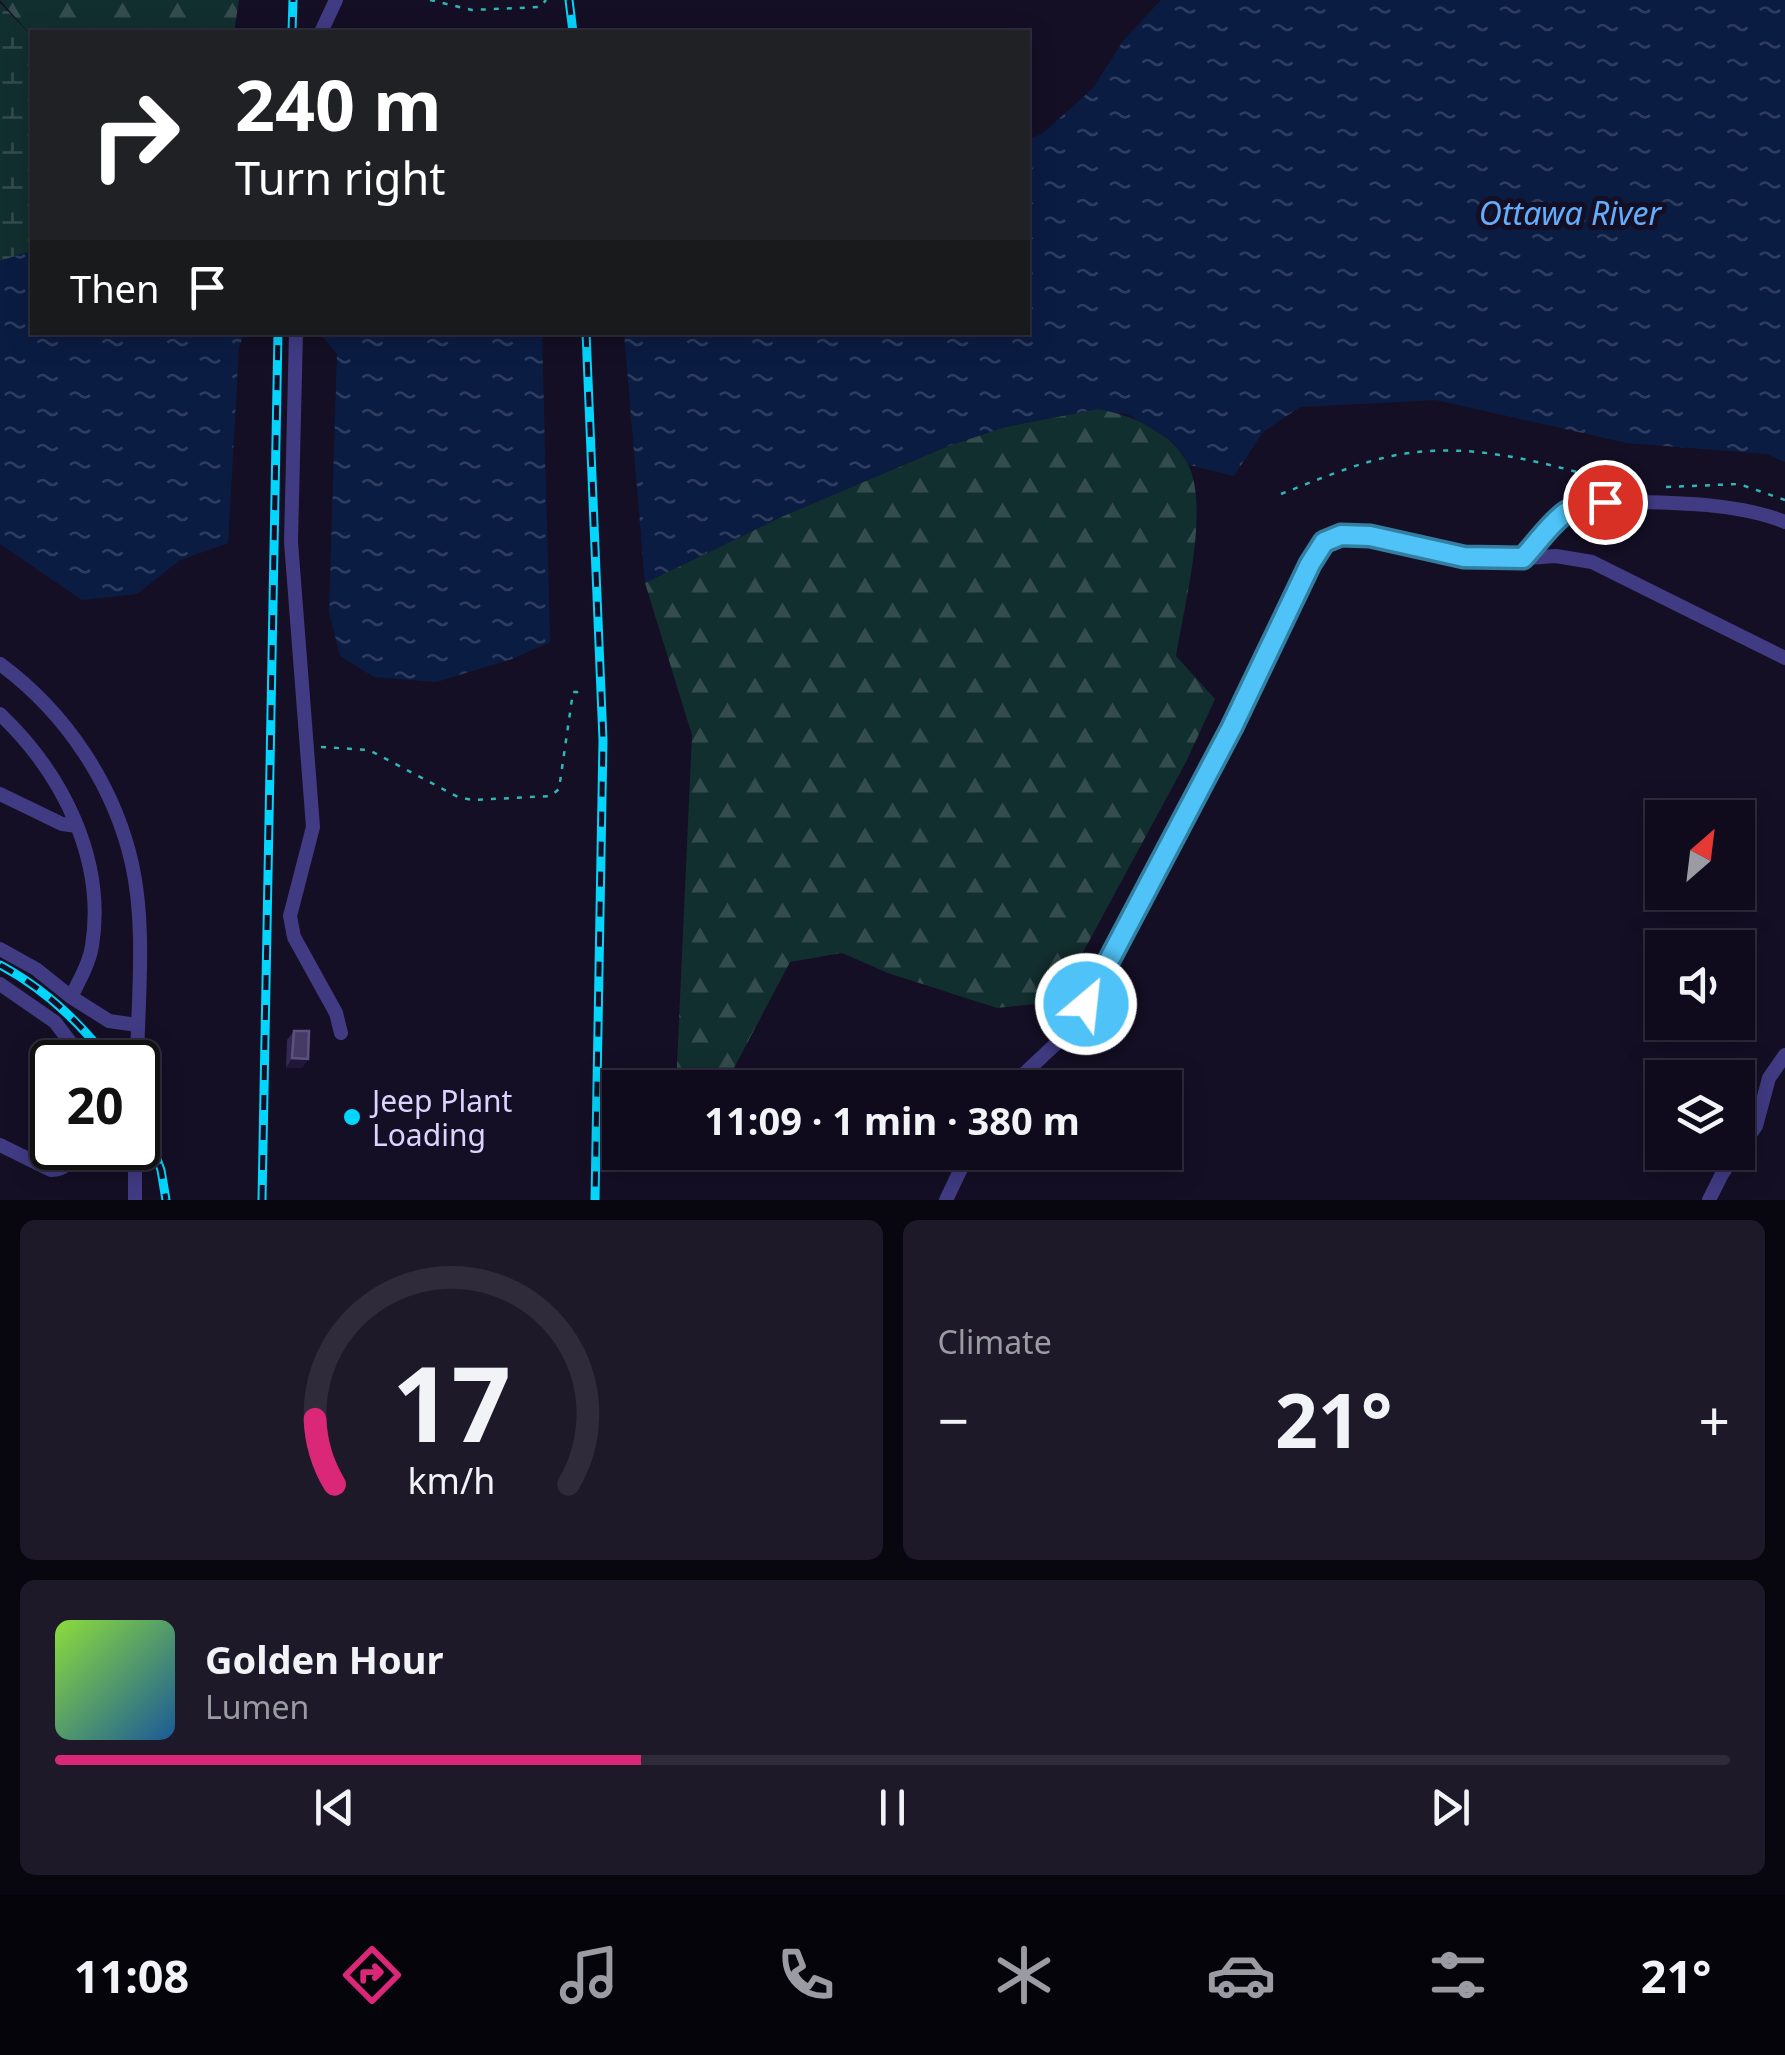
<!DOCTYPE html>
<meta charset="utf-8">
<style>
:root{--surface:#0f0b1c;--page:#1d1929;--text:#f1f3f6;--muted:#9b9ba3;--line:#2f2b3b;--accent:#db2777}
body{margin:0;font-family:"Noto Sans",sans-serif;background:var(--page);color:var(--text);height:100vh;display:flex;flex-direction:column;font-size:38px;white-space:nowrap}
*{box-sizing:border-box;margin:0}
p{font-size:32px;color:var(--muted)}
.icon{flex:none;width:55px;height:55px;fill:none;stroke:currentColor;stroke-width:2;stroke-linecap:round;stroke-linejoin:round}
.map{position:relative;height:1200px;overflow:hidden}
.panel{display:flex;flex-direction:column;gap:20px;padding:20px;background:#08060f;flex:1}
.panel>*{flex:none}
.guide{position:absolute;left:30px;top:30px;width:1000px;height:305px;border-radius:0px;box-shadow:0 5px 25px #0003,0 0 0 2px var(--line);background:#202124;color:#fff;overflow:hidden}
.needle{width:65px;rotate:28deg}
.buttons{position:absolute;left:1645px;top:800px;display:grid;gap:20px}
.buttons a{display:grid;place-items:center;width:110px;height:110px;border-radius:0px;background:var(--surface);box-shadow:0 5px 25px #0003,0 0 0 2px var(--line);font-size:50px}
.speed{position:absolute;left:30px;top:1040px;display:flex;gap:20px;font-size:50px;font-weight:700;text-align:center}
.speed>*{display:grid;place-content:center;width:130px;height:130px;border-radius:50%;background:var(--surface);box-shadow:0 5px 25px #0003,0 0 0 2px var(--line);line-height:1}
.speed .limit{border:5px solid #111;border-radius:15px;background:#fff;color:#111}
.pin{position:absolute;display:grid;place-items:center;width:85px;height:85px;color:#fff;margin:-42px;border:5px solid #fff;border-radius:50%;box-shadow:0 2px 10px #0007}
.me{position:absolute;width:110px;margin:-55px;rotate:28deg;stroke-linejoin:round;filter:drop-shadow(0 0 8px #0008)}
.turn{display:flex;align-items:center;gap:35px;height:210px;padding:0 40px;font-size:45px}
.turn .icon{width:130px;height:130px;stroke-width:2.5}
.turn b{display:block;font-size:70px;line-height:85px}
.then{display:flex;align-items:center;height:95px;padding:0 40px;background:#0003;gap:20px;font-size:38px}
.big{font-size:75px;font-weight:700;line-height:1.1}
.panel .tile{flex:1;display:flex;flex-direction:column;justify-content:center;gap:15px;min-width:0;padding:0 35px;border-radius:15px;background:var(--page)}
.panel .dial{align-items:center;gap:0}
.dial svg{height:260px;overflow:visible;fill:none;stroke:var(--line);stroke-width:7;stroke-linecap:round;text-anchor:middle}
.dial text{fill:var(--text);stroke:none}
.song{display:flex;align-items:center;gap:30px}
.cover{width:120px;height:120px;border-radius:15px;background:linear-gradient(135deg,hsl(90 70% 55%),hsl(210 70% 35%))}
.played{height:10px;border-radius:5px;background:linear-gradient(90deg,var(--accent) 35%,var(--line) 35%)}
.keys{display:flex;justify-content:space-around;direction:ltr}
.heat{display:flex;justify-content:space-between;align-items:center;font-size:55px;direction:ltr}
.panel .tiles{flex:1;display:grid;gap:20px;grid-template-columns:1fr 1fr}
.tile:last-child{grid-column:span 2}
.trip{position:absolute;left:602px;top:1070px;width:580px;height:100px;border-radius:0px;background:var(--surface);box-shadow:0 5px 25px #0003,0 0 0 2px var(--line);font-weight:700;line-height:100px;text-align:center}
.tab-bar{display:flex;height:160px;justify-content:space-around;align-items:center;background:#06040b;color:var(--muted)}
.tab-bar .icon{width:70px;height:70px}
.tab-bar .current{color:var(--accent)}
.tab-bar b{font-size:45px;color:var(--text)}
.map>svg:first-child{display:block}
</style>
<div class="map">
<svg width="1785" height="1200" viewBox="0 0 1785 1200">
<defs>
<pattern id="forest-firs" width="22" height="20" patternUnits="userSpaceOnUse" patternTransform="scale(2.5)"><rect width="22" height="20" fill="#122f2f"/><path d="M5 1l3.5 6h-7zM16 11l3.5 6h-7z" fill="#344c4e"/></pattern>
<pattern id="wetland-marsh" width="20" height="14" patternUnits="userSpaceOnUse" patternTransform="scale(2.5)"><rect width="20" height="14" fill="#122f2f"/><path d="M1 5h8M5 5V1M11 12h8M15 12V8" fill="none" stroke="#344c4e"/></pattern>
<pattern id="water-ripples" width="26" height="14" patternUnits="userSpaceOnUse" patternTransform="scale(2.5)"><rect width="26" height="14" fill="#0b1c43"/><path d="M2 4q2-2 4 0t4 0M15 11q2-2 4 0t4 0" fill="none" stroke="#2e3c5f"/></pattern>
</defs>
<rect width="100%" height="100%" fill="#140f25"/>
<!-- forest -->
<g fill="url(#forest-firs)">
<polygon points="0,0 239,0 234,32 32,32 32,36"/>
<path d="M1098,409C1131,415 1172,431 1188,464C1210,509 1184,606 1176,656L1215,699L1186,762L1056,1002L997,1008L888,973L842,953L790,962L724,1087H676L692,735L645,583L781,517L948,446L1005,427Z"/>
</g>
<!-- wetland -->
<polygon fill="url(#wetland-marsh)" points="0,3 32,36 32,251 0,261"/>
<!-- water -->
<g fill="url(#water-ripples)">
<polygon points="1161,0 1785,0 1785,462 1767,454 1627,443 1436,400 1300,407 1263,432 1234,476 1189,465 1173,442 1129,415 1098,409 1005,427 948,446 781,517 645,583 624,333 1028,332 1028,139 1042,134 1093,88 1123,41"/>
<polygon points="32,251 32,332 250,333 243,336 239,347 228,543 180,560 137,594 82,600 0,544 0,261"/>
<polygon points="315,333 542,333 550,642 512,659 436,682 374,677 340,656 329,612 337,354 324,338"/>
</g>
<g fill="none" stroke-linecap="round" stroke-linejoin="round">
<!-- path -->
<g stroke="#30b6b5" stroke-width="2.5" stroke-dasharray="5 8" stroke-linecap="butt">
<polyline points="430,0 472,10 540,7 546,0"/>
<polyline points="1666,487 1739,484 1785,500"/>
<path d="M1281,494C1317,480 1354,464 1392,456C1472,439 1551,465 1628,486"/>
<polyline points="321,747 369,750 458,797 472,800 551,796 559,789 573,692 577,692 578,698"/>
</g>
<!-- minor -->
<g stroke="#413b84" stroke-width="14">
<polyline points="321,32 336,0"/>
<polyline points="296,332 291,542 313,827 290,916 294,937 336,1013 341,1033"/>
<path d="M1523,558L1571,506L1587,501C1648,503 1729,499 1785,522"/>
<path d="M0,664C65,712 114,784 132,864C146,927 138,998 137,1062"/>
<path d="M0,714C62,773 106,859 92,946C89,964 79,981 71,997L36,969L0,949"/>
<polyline points="0,794 62,824 77,826"/>
<polyline points="0,984 55,1022 85,1062"/>
<polyline points="71,997 109,1021 137,1025"/>
<polyline points="1009,1088 1062,1038 1086,1004 1232,727 1310,564 1324,543 1341,535 1370,536 1464,557 1496,560 1556,556 1592,562 1785,658"/>
<path d="M0,1145L51,1170C67,1170 70,1160 76,1148"/>
<polyline points="135,1200 135,1148"/>
<polyline points="946,1200 969,1152"/>
<polyline points="1709,1200 1722,1174 1756,1126 1769,1078 1785,1055"/>
</g>
<defs>
<g id="rail">
<polyline points="569,0 573,32"/>
<polyline points="292,32 293,0"/>
<polyline points="586,332 603,740 595,1200"/>
<path d="M0,965C45,989 80,1022 110,1062"/>
<polyline points="138,1108 161,1170 166,1200"/>
<polyline points="262,1200 278,332"/>
</g>
</defs>
<!-- rail casing -->
<use href="#rail" stroke="#03d5fc" stroke-width="9"/>
<!-- rail -->
<use href="#rail" stroke="#140f25" stroke-width="5" stroke-dasharray="15" stroke-linecap="butt"/>
</g>
<!-- wall -->
<polygon fill="#332853" points="294,1031 308,1059 302,1068 286,1068 287,1040"/>
<!-- shaded-wall -->
<polygon fill="#1f1639" points="292,1058 308,1059 302,1068 286,1068"/>
<!-- building -->
<polygon fill="#453a65" stroke="#5c527e" stroke-width="2.5" points="294,1031 309,1031 308,1059 292,1058"/>
<g fill="none" stroke-linecap="round" stroke-linejoin="round">
<defs>
<path id="route" d="M1086,1004L1232,727L1310,564L1324,542L1341,535L1370,536L1464,557L1523,558C1550,529 1563,500 1605,502"/>
</defs>
<!-- route casing -->
<use href="#route" stroke="#337fa1" stroke-width="25"/>
<!-- route -->
<use href="#route" stroke="#4fc3f7" stroke-width="18"/>
</g>
<!-- markers -->
<circle fill="#03d5fc" stroke="#140f25" stroke-width="4" cx="352" cy="1117" r="10"/>
<g text-anchor="middle" dominant-baseline="central" stroke-width="10" stroke-linejoin="round" paint-order="stroke">
<!-- poi labels -->
<g font-size="30" fill="#dbd4ff" stroke="#140f25" text-anchor="start">
<text x="372" y="1100">Jeep Plant<tspan x="372" dy="34">Loading</tspan></text>
</g>
<!-- water labels -->
<g font-size="32" font-style="italic" fill="#63adfd" stroke="#140f25">
<text x="1570" y="212">Ottawa River</text>
</g>
</g>
</svg>
<div class="buttons">
<a><svg class="needle" viewBox="-14 -14 28 28"><path d="M0-13l5 13h-10z" fill="#e53935"/><path d="M0 13l5-13h-10z" fill="#9b9ba3"/></svg></a>
<a><svg class="icon" aria-label="sound" viewBox="0 0 24 24"><path d="M4 9h4l5-4v14l-5-4H4zM17 9q2 3 0 6"/></svg></a>
<a><svg class="icon" aria-label="layers" viewBox="0 0 24 24"><path d="M12 4l9 5-9 5-9-5zM3 14l9 5 9-5"/></svg></a>
</div>
<div class="speed"><div class="limit">20</div></div>
<div class="pin" style="left:1605px;top:502px;background:#d93025"><svg class="icon" aria-label="arrive" viewBox="0 0 24 24"><path d="M6 21V4h12l-3 4 3 4H6"/></svg></div>
<svg class="me" style="left:1086px;top:1004px" viewBox="-20 -20 40 40"><circle r="17" fill="#4fc3f7" stroke="#fff" stroke-width="3"/><path d="M0-11L8 9 0 5-8 9z" fill="#fff"/></svg>
<div class="trip">11:09 · 1 min · 380 m</div>
<div class="guide">
<div class="turn"><svg class="icon" aria-label="right" viewBox="0 0 24 24"><path d="M7 20v-9h11M14 6l5 5-5 5"/></svg><div><b>240 m</b>Turn right</div></div>
<div class="then">Then<svg class="icon" aria-label="arrive" viewBox="0 0 24 24"><path d="M6 21V4h12l-3 4 3 4H6"/></svg></div>
</div>
</div>
<section class="panel">
<div class="tiles">
<div class="tile dial"><svg viewBox="0 0 100 80">
<path d="M14 69A42 42 0 1 1 86 69"/>
<path d="M14 69A42 42 0 0 1 8 49" stroke="#db2777"/>
<text x="50" y="56" font-size="32" font-weight="700">17</text>
<text x="50" y="72" font-size="11">km/h</text>
</svg></div>
<div class="tile"><p>Climate</p>
<div class="heat"><a>−</a><b class="big">21°</b><a>+</a></div>
</div>
<div class="tile">
<div class="song"><i class="cover"></i><div><b>Golden Hour</b><p>Lumen</p></div></div>
<div class="played"></div>
<div class="keys"><svg class="icon" aria-label="previous" viewBox="0 0 24 24"><path d="M18 5L8 12l10 7zM5 5v14"/></svg><svg class="icon" aria-label="pause" viewBox="0 0 24 24"><path d="M8 5v14M16 5v14"/></svg><svg class="icon" aria-label="next" viewBox="0 0 24 24"><path d="M6 5l10 7-10 7zM19 5v14"/></svg></div>
</div>
</div>
</section>
<nav class="tab-bar">
<b>11:08</b>
<svg class="icon current" aria-label="directions" viewBox="0 0 24 24"><path d="M12 3l9 9-9 9-9-9zM9 14v-3h6M13 9l2 2-2 2"/></svg>
<svg class="icon" aria-label="music" viewBox="0 0 24 24"><path d="M9 18V5l10-2v13"/><circle cx="6" cy="18" r="3"/><circle cx="16" cy="16" r="3"/></svg>
<svg class="icon" aria-label="phone" viewBox="0 0 24 24"><path d="M5 4h4l2 5-3 2q2 4 5 5l2-3 5 2v4C11 20 4 13 5 4z"/></svg>
<svg class="icon" aria-label="climate" viewBox="0 0 24 24"><path d="M12 3v18M4 7l16 10M4 17L20 7"/></svg>
<svg class="icon" aria-label="car" viewBox="0 0 24 24"><path d="M5 17H2v-5l4-1 3-4h7l3 4 3 1v5h-3M9 17h6M6 11h13"/><circle cx="7" cy="17" r="2"/><circle cx="17" cy="17" r="2"/></svg>
<svg class="icon" aria-label="filters" viewBox="0 0 24 24"><path d="M4 7h16M4 17h16"/><circle cx="9" cy="7" r="2"/><circle cx="15" cy="17" r="2"/></svg>
<b>21°</b>
</nav>
